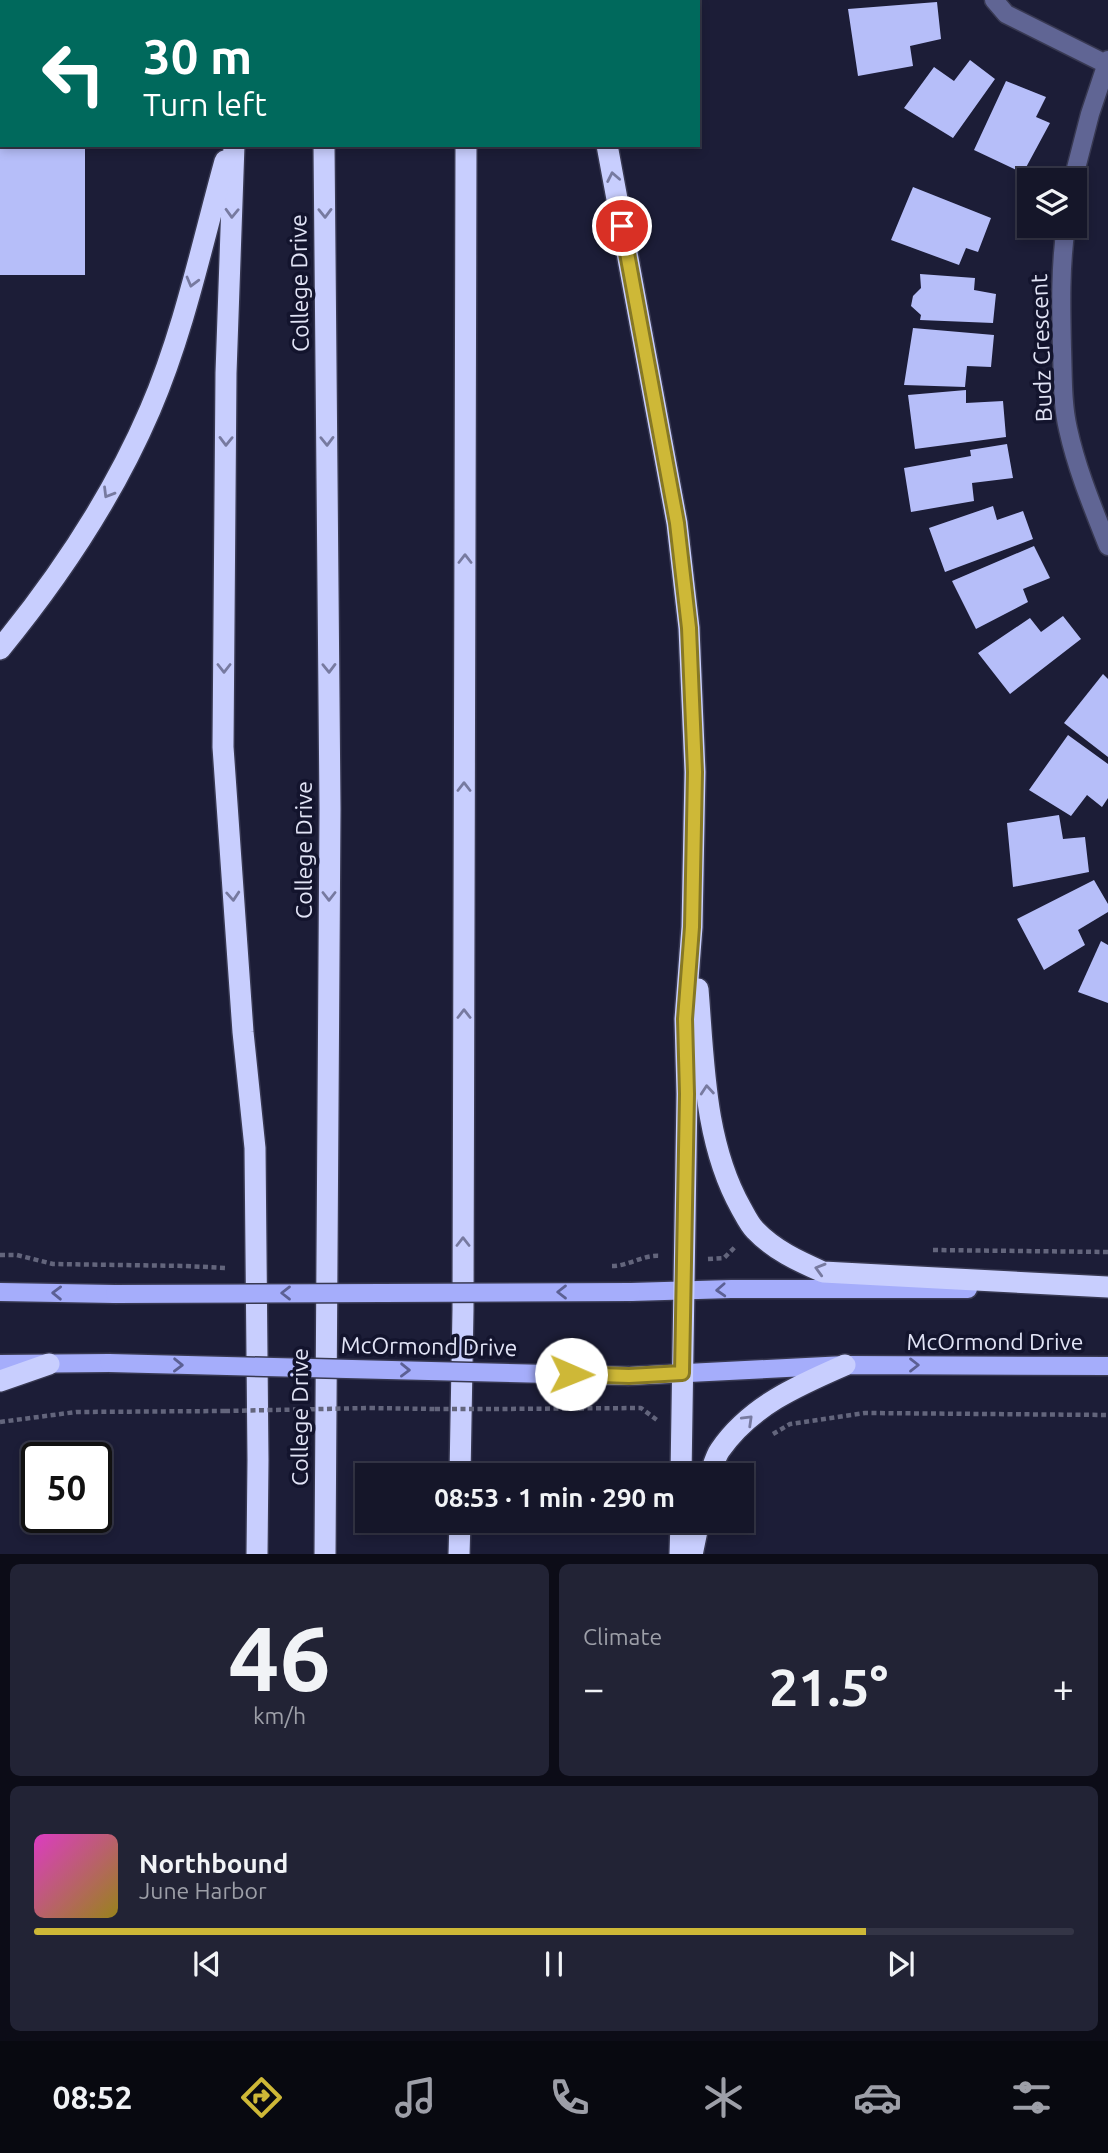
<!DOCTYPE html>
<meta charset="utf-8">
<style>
:root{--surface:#151629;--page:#222335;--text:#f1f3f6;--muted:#9d9fa8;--line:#343546;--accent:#ceb837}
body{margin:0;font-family:Ubuntu,sans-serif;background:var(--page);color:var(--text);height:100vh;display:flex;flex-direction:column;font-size:26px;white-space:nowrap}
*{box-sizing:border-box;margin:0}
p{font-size:23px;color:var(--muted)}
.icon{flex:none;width:38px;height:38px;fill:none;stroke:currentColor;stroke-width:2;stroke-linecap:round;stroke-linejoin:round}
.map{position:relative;height:1554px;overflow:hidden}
.drawer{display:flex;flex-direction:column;gap:10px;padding:10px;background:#0c0c17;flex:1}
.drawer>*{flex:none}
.top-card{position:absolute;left:0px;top:0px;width:700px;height:147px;box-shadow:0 4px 10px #0003,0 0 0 2px var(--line);background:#00695c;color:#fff;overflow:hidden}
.buttons{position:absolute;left:1017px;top:168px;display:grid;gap:14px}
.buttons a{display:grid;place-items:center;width:70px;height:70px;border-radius:0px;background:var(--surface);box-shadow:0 4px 10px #0003,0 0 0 2px var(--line);font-size:35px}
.speed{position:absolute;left:21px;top:1442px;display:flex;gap:14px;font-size:35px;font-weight:700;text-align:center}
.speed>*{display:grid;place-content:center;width:91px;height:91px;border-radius:50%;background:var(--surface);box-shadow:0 4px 10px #0003,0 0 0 2px var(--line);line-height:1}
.speed .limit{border:4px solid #111;border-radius:10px;background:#fff;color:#111}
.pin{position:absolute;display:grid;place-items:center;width:60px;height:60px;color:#fff;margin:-30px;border:4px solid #fff;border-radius:50%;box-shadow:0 2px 7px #0007}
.me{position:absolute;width:77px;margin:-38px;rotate:91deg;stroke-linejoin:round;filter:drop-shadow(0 0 5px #0008)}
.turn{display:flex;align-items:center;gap:24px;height:147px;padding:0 28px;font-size:32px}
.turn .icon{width:91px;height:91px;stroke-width:2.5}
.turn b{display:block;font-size:49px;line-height:60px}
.big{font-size:52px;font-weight:700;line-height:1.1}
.drawer .widget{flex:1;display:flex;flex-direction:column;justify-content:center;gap:10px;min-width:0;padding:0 24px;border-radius:10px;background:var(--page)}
.drawer .dial{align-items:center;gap:0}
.dial b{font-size:91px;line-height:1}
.song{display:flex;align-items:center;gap:21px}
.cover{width:84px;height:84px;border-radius:10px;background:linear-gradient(135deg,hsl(310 70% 55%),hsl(50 70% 35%))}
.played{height:7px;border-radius:4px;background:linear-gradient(90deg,var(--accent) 80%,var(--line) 80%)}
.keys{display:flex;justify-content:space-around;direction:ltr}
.heat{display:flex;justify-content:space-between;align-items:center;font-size:38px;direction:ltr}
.drawer .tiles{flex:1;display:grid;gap:10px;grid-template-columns:1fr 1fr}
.widget:last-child{grid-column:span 2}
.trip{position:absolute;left:355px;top:1463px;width:399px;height:70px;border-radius:0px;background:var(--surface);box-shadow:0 4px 10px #0003,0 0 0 2px var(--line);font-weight:700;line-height:70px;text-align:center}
.tabs{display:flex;height:112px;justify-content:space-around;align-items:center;background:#080910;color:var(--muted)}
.tabs .icon{width:49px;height:49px}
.tabs .on{color:var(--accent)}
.tabs b{font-size:32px;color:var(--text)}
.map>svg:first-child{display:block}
</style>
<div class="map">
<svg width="1108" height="1555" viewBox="0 0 1108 1555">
<rect width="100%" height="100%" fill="#1c1d37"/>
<!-- building -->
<g fill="#b6bef9">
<polygon points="937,2 941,39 910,46 913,66 858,76 848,9"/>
<polygon points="970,60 995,79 953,138 904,108 934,67 954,81"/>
<polygon points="1006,81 1046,97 1036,117 1050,123 1023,173 974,150"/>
<rect x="0" y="145" width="85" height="130"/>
<polygon points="913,187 991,218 978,252 966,248 959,265 891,240"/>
<polygon points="920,274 975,278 974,290 996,294 993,323 920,320 921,315 911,306 913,296 921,288"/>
<polygon points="913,328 994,335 991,367 967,366 965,387 904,385"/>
<polygon points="966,390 966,403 1003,401 1006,437 915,449 908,395"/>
<polygon points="1007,444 1013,478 972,483 974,501 911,512 904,468 971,456 970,450"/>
<polygon points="993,506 997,520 1023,511 1033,539 945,572 929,528"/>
<polygon points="1034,546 1050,578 1023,589 1028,602 976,629 952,581"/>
<polygon points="1063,616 1081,639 1010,694 978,653 1030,618 1041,632"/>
<polygon points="1103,674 1108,679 1108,757 1064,723"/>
<polygon points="1068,735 1108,764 1108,798 1102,807 1087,795 1071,816 1029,790"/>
<polygon points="1059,815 1063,839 1085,837 1089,872 1013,887 1007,823"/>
<polygon points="1094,880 1108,904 1108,912 1078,930 1085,945 1044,970 1017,919"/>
<polygon points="1101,941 1108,945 1108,1003 1078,992"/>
</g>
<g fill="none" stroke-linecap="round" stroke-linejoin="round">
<defs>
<g id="minor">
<polyline points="994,0 1006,14 1106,64"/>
<polyline points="1073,180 1090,114 1108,60"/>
<path d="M1066,226C1060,267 1061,307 1062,349C1063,376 1062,403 1068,429C1077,470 1093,508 1108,546"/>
</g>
<g id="major">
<polyline points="0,1292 115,1294"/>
<polyline points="631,1292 731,1289 968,1289"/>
<polyline points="0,1364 109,1363"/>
<polyline points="629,1376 845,1365 1108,1366"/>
</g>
<g id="highway">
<polyline points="323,0 323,2"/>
<polyline points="581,0 581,2"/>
<polyline points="243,2 243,0"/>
<polyline points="466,2 466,0"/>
<polyline points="234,145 226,373 223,747 243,1032 255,1148 258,1460 257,1555"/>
<polyline points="324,145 330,809 325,1555"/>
<polyline points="607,145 677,523 689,628 695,772 692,927 685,1019 687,1094 681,1475"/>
<path d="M0,649C59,577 113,496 150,410C184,331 202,244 225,161"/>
<path d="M698,989C704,1062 704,1142 741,1208C745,1215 749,1224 755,1230C774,1250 798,1261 823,1272L1108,1287"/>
<polyline points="0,1381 49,1364"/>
<polyline points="460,1475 463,1310 466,145"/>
<path d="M710,1475C713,1467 715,1457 720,1450C750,1406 799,1385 845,1365"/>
<polyline points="459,1555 460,1521"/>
<polyline points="680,1555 681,1521"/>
<polyline points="692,1555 699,1521"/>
</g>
</defs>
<!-- minor casing -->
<use href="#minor" stroke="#383952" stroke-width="21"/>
<!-- major casing -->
<use href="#major" stroke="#383952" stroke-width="21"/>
<!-- highway casing -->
<use href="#highway" stroke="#383952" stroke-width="24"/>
<!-- path -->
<g stroke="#63657c" stroke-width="4.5" stroke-dasharray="5 3.5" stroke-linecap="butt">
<polyline points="933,1250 1108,1252"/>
<polyline points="0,1255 17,1255 53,1264 186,1266"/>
<polyline points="708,1259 724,1258 736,1246"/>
<path d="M612,1266C629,1266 644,1254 661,1256"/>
<polyline points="370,1408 435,1409"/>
<polyline points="494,1409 641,1408 657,1420"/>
<polyline points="0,1422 76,1412 225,1411"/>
<polyline points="773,1434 790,1424 865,1413 1108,1415"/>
</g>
<!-- minor -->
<use href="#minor" stroke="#606594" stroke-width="18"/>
<!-- major -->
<use href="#major" stroke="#a5adfb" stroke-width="18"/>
<!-- highway -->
<use href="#highway" stroke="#c8cefe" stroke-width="21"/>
<defs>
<g id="major-bridge">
<polyline points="115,1294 631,1292"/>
<polyline points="109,1363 629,1376"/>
</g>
</defs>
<!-- major-bridge casing -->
<use href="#major-bridge" stroke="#383952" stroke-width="21" stroke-linecap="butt"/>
<!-- path-bridge -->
<g stroke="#63657c" stroke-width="4.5" stroke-dasharray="5 3.5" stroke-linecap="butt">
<polyline points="186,1266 227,1268"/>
<polyline points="435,1409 494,1409"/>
<polyline points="225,1411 370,1408"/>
</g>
<!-- major-bridge -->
<use href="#major-bridge" stroke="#a5adfb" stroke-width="18"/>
</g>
<!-- one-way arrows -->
<defs><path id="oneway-chevron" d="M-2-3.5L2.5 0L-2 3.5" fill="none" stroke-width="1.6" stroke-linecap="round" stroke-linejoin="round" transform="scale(1.75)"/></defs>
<g stroke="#777aa0">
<use href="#oneway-chevron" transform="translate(613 177) rotate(-101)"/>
<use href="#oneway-chevron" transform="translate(232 213) rotate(92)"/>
<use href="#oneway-chevron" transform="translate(325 213) rotate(89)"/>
<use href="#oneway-chevron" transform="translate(192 282) rotate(105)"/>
<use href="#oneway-chevron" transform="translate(226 441) rotate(91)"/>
<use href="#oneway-chevron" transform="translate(327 441) rotate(89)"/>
<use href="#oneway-chevron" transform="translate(108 493) rotate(121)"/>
<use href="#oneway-chevron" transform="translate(465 559) rotate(-90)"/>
<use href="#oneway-chevron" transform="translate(224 668) rotate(90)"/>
<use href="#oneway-chevron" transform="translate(329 668) rotate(89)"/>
<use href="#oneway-chevron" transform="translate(464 787) rotate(-90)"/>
<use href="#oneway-chevron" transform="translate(233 896) rotate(86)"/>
<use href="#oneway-chevron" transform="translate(329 896) rotate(90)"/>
<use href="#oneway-chevron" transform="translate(464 1014) rotate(-90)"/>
<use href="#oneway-chevron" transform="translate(707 1090) rotate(-95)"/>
<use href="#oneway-chevron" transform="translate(463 1242) rotate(-90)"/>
<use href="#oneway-chevron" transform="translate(820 1269) rotate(-164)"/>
<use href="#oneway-chevron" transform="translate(748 1420) rotate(-44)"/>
</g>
<g stroke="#5c6094">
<use href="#oneway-chevron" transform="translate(721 1290) rotate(177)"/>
<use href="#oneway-chevron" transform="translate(562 1292) rotate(180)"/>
<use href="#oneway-chevron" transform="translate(57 1293) rotate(-179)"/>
<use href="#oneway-chevron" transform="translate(286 1293) rotate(180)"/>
<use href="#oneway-chevron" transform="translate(178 1365) rotate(1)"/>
<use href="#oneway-chevron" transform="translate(914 1365)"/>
<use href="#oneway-chevron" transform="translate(405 1370) rotate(1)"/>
</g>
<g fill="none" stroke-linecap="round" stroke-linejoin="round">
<defs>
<polyline id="route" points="571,1374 629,1376 682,1373 687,1094 685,1019 692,927 695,772 689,628 677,523 622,226"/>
</defs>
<!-- route casing -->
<use href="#route" stroke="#867824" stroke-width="18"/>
<!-- route -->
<use href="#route" stroke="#ceb837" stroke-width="12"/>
</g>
<g text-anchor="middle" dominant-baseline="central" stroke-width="7" stroke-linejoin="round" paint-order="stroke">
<!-- street labels -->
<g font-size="23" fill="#e2e4f6" stroke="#13142d">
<text transform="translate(299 283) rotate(-91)">College Drive</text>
<text transform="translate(1041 348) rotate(-92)">Budz Crescent</text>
<text transform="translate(303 850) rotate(-90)">College Drive</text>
<text x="995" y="1341">McOrmond Drive</text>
<text transform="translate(429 1346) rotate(1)">McOrmond Drive</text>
<text transform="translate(299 1417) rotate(-90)">College Drive</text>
</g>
</g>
</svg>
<div class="buttons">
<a><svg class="icon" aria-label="layers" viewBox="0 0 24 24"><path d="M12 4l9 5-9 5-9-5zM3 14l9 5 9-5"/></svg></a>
</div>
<div class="speed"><div class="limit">50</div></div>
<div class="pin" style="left:622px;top:226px;background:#d93025"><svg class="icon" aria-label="arrive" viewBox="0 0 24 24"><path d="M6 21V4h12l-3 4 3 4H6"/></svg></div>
<svg class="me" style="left:571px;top:1374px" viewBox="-20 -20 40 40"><circle r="19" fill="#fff"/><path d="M0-13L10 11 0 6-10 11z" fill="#ceb837"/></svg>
<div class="trip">08:53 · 1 min · 290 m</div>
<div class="top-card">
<div class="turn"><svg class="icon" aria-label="left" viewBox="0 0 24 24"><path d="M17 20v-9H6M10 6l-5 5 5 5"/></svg><div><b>30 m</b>Turn left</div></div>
</div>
</div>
<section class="drawer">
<div class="tiles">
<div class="widget dial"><b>46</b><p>km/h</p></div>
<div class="widget"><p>Climate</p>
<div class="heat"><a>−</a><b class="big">21.5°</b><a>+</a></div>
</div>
<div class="widget">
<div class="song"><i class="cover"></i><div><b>Northbound</b><p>June Harbor</p></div></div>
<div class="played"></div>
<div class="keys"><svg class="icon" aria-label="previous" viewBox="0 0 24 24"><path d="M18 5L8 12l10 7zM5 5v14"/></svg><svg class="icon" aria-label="pause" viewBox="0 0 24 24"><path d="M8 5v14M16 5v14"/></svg><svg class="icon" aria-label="next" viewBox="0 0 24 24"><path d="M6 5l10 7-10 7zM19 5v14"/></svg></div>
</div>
</div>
</section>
<nav class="tabs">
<b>08:52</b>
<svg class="icon on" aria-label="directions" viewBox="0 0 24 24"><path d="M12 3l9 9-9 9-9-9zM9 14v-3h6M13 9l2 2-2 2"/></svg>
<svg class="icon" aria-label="music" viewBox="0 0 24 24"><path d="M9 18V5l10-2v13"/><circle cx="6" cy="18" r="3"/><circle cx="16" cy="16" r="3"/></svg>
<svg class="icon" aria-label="phone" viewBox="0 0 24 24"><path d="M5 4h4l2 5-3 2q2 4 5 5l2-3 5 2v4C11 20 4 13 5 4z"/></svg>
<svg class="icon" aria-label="climate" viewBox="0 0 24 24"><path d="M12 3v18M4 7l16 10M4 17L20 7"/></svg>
<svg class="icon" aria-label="car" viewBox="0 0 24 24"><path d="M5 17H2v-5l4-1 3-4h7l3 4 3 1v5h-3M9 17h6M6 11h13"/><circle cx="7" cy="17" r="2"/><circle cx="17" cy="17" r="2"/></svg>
<svg class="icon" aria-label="filters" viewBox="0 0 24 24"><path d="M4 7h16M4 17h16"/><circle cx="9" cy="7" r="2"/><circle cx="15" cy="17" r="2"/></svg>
</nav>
